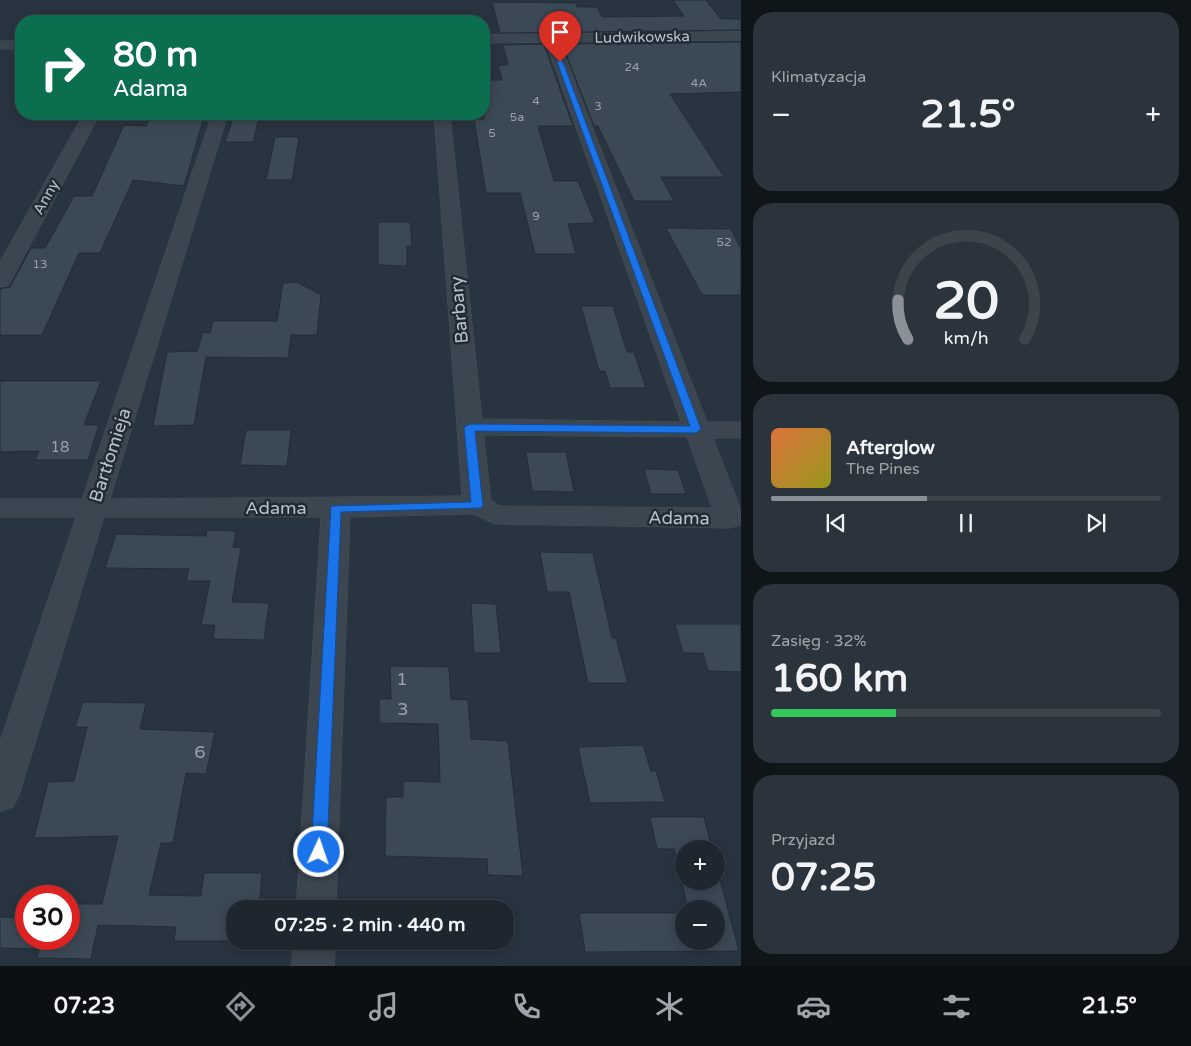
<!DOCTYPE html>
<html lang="pl">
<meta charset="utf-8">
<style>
:root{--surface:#1e2730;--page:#2b333c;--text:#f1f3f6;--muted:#a1a5ab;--line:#3c444c;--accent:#8c9099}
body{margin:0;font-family:"Varela Round",sans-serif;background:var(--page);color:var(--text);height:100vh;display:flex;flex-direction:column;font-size:19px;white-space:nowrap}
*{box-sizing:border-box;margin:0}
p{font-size:16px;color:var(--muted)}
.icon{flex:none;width:28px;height:28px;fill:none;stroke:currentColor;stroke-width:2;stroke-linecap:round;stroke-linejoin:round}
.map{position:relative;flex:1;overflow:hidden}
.drawer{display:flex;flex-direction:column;gap:12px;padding:12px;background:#10151a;width:450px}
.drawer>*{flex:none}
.hud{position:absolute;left:15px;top:15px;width:475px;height:105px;border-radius:20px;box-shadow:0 2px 12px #0003,0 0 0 1px var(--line);background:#0b6e4f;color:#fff;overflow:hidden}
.controls{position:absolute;left:675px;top:840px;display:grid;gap:10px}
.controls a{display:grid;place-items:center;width:50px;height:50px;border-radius:50%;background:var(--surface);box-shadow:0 2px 12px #0003,0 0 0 1px var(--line);font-size:25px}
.speed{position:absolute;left:15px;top:885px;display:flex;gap:10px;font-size:25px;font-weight:700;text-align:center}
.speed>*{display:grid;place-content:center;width:65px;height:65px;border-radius:50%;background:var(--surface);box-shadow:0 2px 12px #0003,0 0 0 1px var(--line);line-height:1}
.speed .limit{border:8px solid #d22;background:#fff;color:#111}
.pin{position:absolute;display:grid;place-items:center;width:42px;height:42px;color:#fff;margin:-51px -21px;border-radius:50% 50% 50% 0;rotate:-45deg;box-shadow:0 0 5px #0007}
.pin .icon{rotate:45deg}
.me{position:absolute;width:55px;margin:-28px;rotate:3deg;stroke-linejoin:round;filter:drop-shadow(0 0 4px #0008)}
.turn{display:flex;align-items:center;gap:18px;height:105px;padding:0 15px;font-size:22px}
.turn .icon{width:65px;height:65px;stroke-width:2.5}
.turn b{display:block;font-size:35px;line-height:42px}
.big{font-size:38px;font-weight:800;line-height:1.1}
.drawer .tile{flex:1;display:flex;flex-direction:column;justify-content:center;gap:8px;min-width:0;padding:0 18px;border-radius:20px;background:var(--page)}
.drawer .dial{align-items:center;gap:0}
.dial svg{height:130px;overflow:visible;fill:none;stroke:var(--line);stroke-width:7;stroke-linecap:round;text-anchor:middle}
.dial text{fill:var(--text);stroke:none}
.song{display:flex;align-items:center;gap:15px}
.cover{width:60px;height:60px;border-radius:8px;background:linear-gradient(135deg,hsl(20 70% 55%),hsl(60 70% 35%))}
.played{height:5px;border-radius:2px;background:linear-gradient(90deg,var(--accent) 40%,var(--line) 40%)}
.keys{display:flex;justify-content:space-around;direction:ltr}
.heat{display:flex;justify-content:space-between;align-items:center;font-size:28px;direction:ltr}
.charge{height:8px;border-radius:4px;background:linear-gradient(90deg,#34c759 32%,var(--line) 0)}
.trip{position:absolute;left:226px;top:900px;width:288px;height:50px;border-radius:20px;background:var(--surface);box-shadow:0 2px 12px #0003,0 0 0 1px var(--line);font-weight:800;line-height:50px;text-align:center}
.tabs{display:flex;height:80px;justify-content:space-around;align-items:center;background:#0c1013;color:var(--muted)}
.tabs .icon{width:35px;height:35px}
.tabs .on{color:var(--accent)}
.tabs b{font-size:22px;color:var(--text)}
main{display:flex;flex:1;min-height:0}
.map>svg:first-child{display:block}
</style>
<main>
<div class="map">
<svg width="741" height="966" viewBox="0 0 741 966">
<rect width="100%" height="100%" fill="#283440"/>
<!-- building -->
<g fill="#3b4955" stroke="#232d37">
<polygon points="673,0 706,0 721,19 741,19 741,30 500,33 492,2 576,3 577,7 597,7 602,17 684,16"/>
<polygon points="741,42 741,92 670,94 724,177 661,177 674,201 634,201 598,126 594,126 562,44"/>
<polygon points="544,44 573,126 538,126 554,181 578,181 595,223 568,224 576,254 535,254 520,193 486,193 474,119 484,119 484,80 502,80 498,65 508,65 503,45"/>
<polygon points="233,118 259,118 253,142 225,142"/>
<polygon points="149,119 203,120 184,186 133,180 100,253 79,253 42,335 0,335 0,289 10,287 31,248 45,248 74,196 92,196 124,125 146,126"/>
<polygon points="275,137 299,137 292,180 266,180"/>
<polygon points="378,222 410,222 412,246 407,246 407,266 378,265"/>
<polygon points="666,228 731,229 741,249 741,295 702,295"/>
<polygon points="297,282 321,295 317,335 291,335 288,358 206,357 194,425 153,426 167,352 197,351 203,332 210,333 213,321 277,321 283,283"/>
<polygon points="581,306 613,306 627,352 634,352 646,388 610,388 605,371 599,371"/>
<polygon points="0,381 101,381 84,425 99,425 88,460 35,460 39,451 0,452"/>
<polygon points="246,430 291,430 287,466 240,465"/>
<polygon points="526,452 566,452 574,492 532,491"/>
<polygon points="644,469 678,470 686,494 651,494"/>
<polygon points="207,530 236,531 233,547 241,548 232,602 269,603 264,640 213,639 215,625 201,625 210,581 186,581 189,569 105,568 116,534 206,536"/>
<polygon points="540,552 593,553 612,638 616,638 628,683 588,683 569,592 547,592"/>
<polygon points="471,603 496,604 501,653 474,653"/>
<polygon points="675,624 741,624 741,672 708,671 703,653 683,653"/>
<polygon points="390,666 449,667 451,699 468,700 471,739 508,741 523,876 488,875 487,859 385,856 386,797 403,797 403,781 440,782 438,724 379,723 379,699 391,699"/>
<polygon points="83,702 146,703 140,729 215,732 206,774 186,773 173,843 161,843 149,895 201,896 204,873 262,873 259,909 235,909 235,941 256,941 174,941 176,927 98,925 91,959 37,958 39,949 0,948 0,917 26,918 26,939 69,939 69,904 102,904 118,836 34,838 48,782 74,781 87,727 75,727"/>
<polygon points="643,745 651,771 656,771 665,802 590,803 578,747"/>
<polygon points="650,817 704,817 712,849 684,849 684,881 716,881 716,865 739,951 585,952 579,913 684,913 684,941 716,941 716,909 688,909 674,849 657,849"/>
</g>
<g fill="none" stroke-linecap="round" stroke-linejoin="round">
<defs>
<g id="minor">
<path d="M551,34L558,38L707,422H741V438H713L741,510L740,525L730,528L495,524L472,514L350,517L336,909H296L321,517H104L19,796L13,807L0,812V741L76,517H0V499H82L212,114H228L110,499L462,496L434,114H450L482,419L681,422L544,38ZM484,435L687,437L712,508L500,506L491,500Z"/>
<polygon points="84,114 100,114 11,281 8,286 0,287 0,262"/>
<polygon points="294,941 336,941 334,966 292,966"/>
</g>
<g id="tertiary">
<polygon points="741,32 741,40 484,43 484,35"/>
<rect x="0" y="41" width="21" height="8"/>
</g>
</defs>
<!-- minor casing -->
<use href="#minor" stroke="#464f59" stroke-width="1"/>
<!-- tertiary casing -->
<use href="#tertiary" stroke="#464f59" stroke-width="1"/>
<!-- minor -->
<use href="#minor" fill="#3c4650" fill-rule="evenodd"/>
<!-- tertiary -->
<use href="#tertiary" fill="#3c4650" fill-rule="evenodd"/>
</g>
<!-- route -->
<polygon fill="#1a73e8" stroke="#114b97" points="560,60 563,62 701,429 696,433 475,431 483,506 481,508 341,512 327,852 325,857 319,859 313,857 311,852 331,506 471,502 464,427 470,424 690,426 557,62"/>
<g text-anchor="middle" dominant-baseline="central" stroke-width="5" stroke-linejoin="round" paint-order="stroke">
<!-- far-number labels -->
<g font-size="12" fill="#98a1ab">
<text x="632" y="67">24</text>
<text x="699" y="83">4A</text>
<text x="536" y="101">4</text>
<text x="598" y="106">3</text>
<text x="517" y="117">5a</text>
<text x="492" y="133">5</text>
<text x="536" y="216">9</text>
<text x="724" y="242">52</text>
<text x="40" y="264">13</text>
</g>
<!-- far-street labels -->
<g font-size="15" fill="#b9c1ca" stroke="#212b35">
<text transform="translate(642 37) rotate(-1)">Ludwikowska</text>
<text transform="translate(46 197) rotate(-61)">Anny</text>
</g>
<!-- number labels -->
<g font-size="15" fill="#98a1ab">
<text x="60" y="447">18</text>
</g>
<!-- street labels -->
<g font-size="18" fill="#b9c1ca" stroke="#212b35">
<text transform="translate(459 310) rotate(-95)">Barbary</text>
<text transform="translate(110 455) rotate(-72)">Bartłomieja</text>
<text x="276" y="508">Adama</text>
<text transform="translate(679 518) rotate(1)">Adama</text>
</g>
<!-- near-number labels -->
<g font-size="18" fill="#98a1ab">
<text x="402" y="679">1</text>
<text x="403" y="709">3</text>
<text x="200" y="752">6</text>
</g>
</g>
</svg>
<div class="controls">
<a>+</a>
<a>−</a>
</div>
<div class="speed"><div class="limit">30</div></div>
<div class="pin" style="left:560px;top:62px;background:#d93025"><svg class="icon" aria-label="arrive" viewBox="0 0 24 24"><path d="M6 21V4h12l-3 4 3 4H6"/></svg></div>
<svg class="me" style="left:319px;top:852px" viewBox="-20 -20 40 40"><circle r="17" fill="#1a73e8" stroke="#fff" stroke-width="3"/><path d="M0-11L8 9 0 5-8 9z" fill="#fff"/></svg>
<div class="trip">07:25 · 2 min · 440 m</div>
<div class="hud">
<div class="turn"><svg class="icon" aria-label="right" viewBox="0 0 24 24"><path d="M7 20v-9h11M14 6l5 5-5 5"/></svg><div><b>80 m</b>Adama</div></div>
</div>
</div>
<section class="drawer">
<div class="tile"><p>Klimatyzacja</p>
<div class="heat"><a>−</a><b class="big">21.5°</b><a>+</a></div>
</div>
<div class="tile dial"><svg viewBox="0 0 100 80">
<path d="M14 69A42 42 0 1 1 86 69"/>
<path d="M14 69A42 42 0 0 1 8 45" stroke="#8c9099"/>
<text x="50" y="56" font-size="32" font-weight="700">20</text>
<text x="50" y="72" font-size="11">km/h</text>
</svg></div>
<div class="tile">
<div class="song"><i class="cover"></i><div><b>Afterglow</b><p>The Pines</p></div></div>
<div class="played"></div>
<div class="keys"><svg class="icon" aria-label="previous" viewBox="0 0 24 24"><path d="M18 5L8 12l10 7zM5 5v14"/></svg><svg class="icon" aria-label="pause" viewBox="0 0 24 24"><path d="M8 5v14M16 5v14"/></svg><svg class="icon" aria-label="next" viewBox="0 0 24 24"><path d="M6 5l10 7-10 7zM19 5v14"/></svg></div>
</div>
<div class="tile"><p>Zasięg · 32%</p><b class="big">160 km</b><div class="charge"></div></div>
<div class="tile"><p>Przyjazd</p><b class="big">07:25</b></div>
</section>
</main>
<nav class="tabs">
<b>07:23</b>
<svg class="icon on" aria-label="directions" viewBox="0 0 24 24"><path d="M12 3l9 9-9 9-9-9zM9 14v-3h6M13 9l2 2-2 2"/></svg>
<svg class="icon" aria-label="music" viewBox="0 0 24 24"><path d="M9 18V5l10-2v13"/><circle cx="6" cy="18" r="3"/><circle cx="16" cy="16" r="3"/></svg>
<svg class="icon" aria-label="phone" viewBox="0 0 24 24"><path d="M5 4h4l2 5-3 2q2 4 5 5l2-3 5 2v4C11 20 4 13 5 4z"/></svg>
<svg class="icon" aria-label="climate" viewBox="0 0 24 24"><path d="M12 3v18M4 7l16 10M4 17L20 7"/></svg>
<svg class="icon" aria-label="car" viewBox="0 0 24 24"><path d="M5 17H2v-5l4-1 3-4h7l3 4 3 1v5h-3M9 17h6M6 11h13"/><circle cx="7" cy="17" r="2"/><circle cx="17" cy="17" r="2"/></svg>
<svg class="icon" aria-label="filters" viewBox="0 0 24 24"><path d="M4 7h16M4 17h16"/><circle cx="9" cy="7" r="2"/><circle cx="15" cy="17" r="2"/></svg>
<b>21.5°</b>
</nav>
